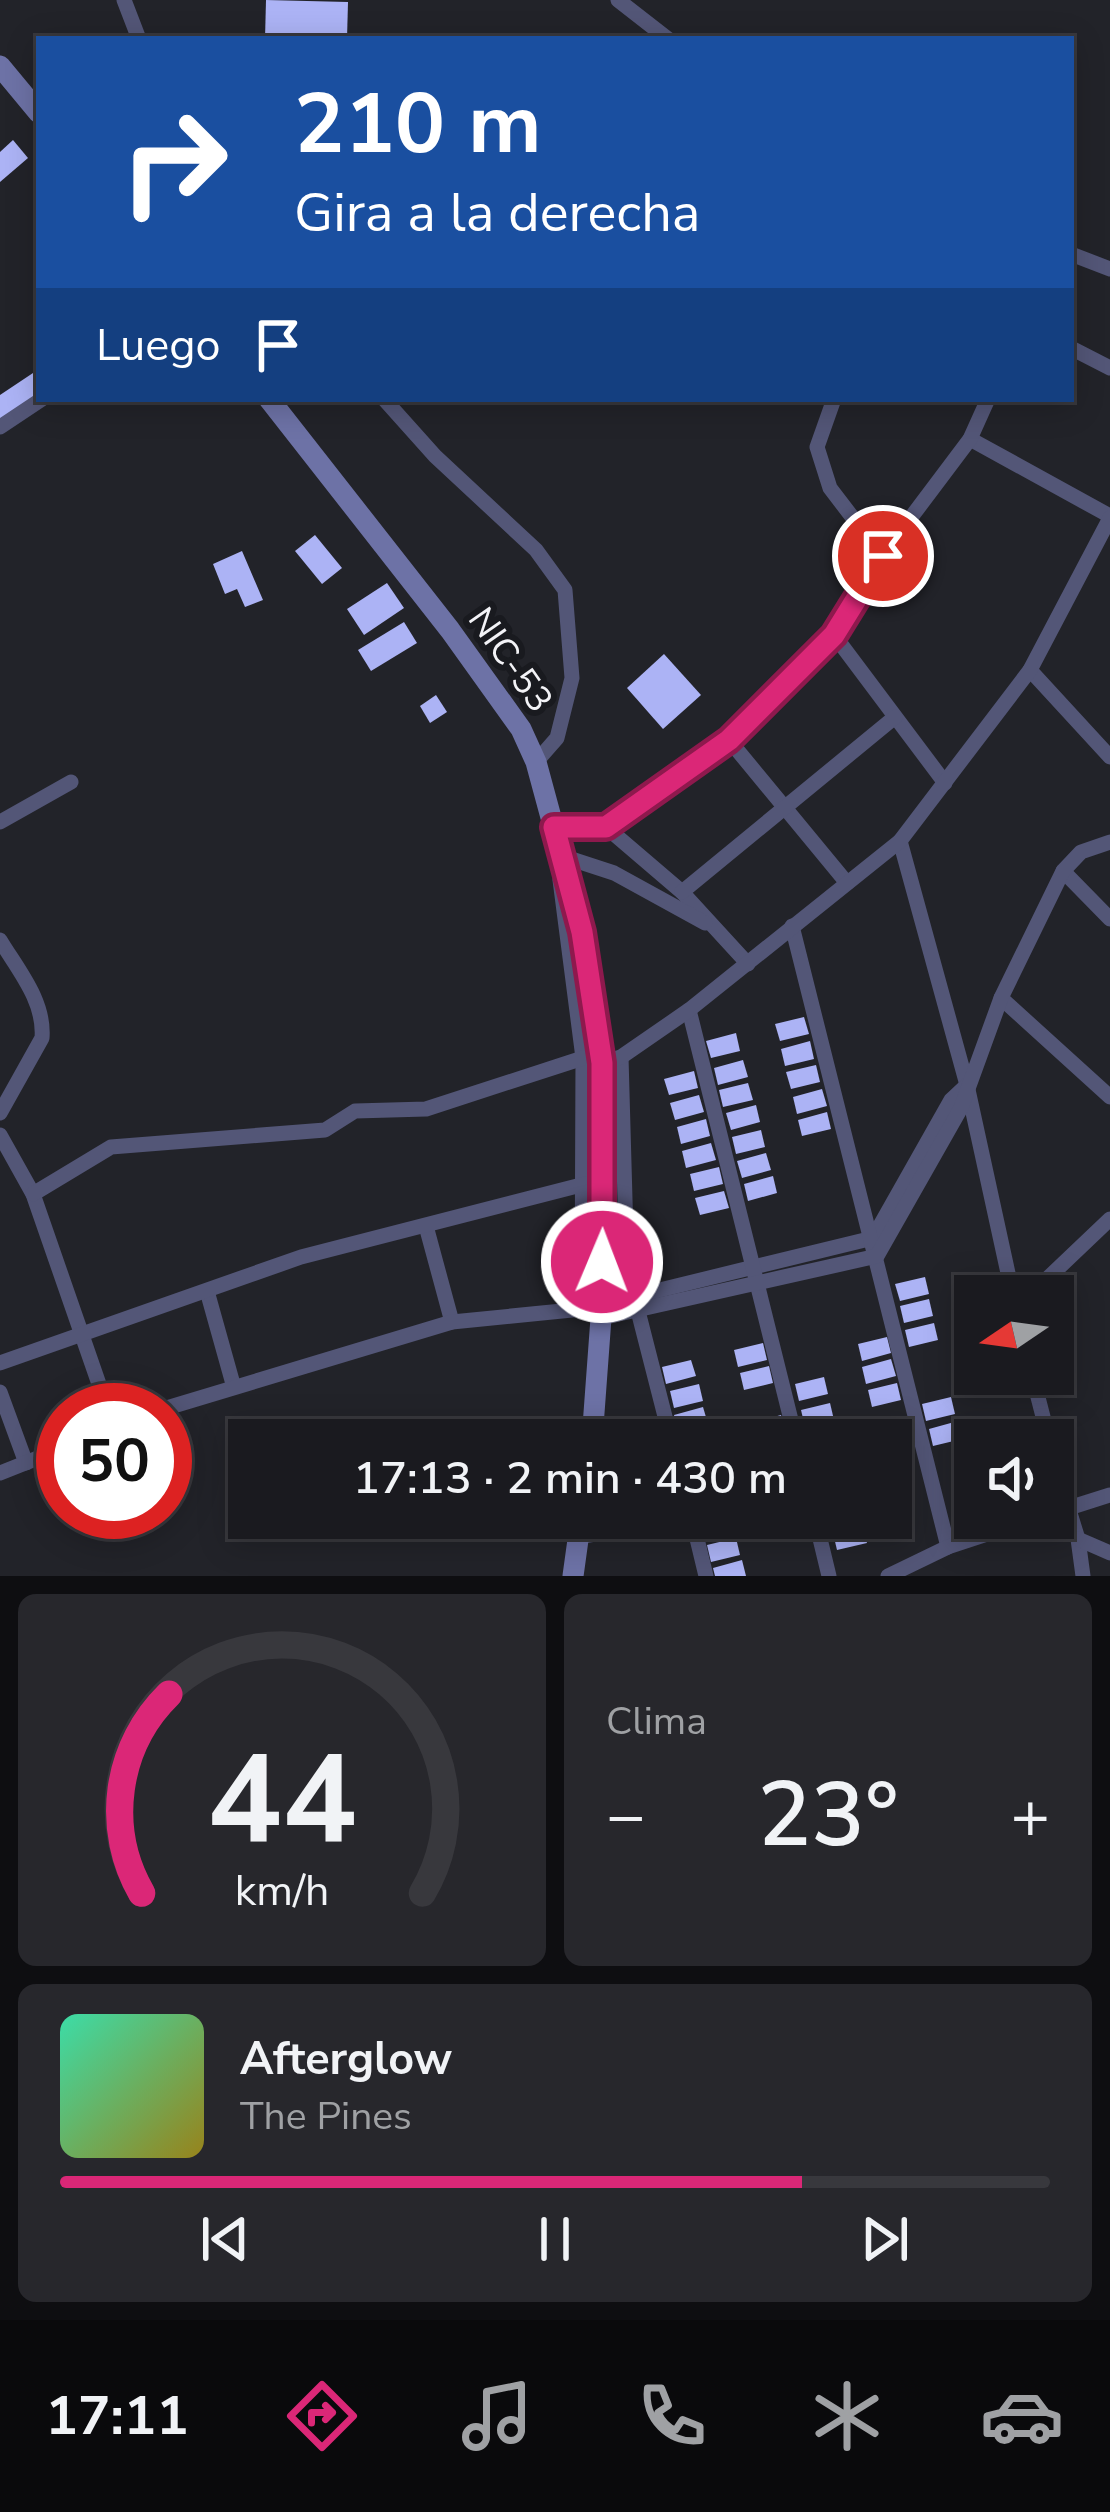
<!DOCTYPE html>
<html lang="es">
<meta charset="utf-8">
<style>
:root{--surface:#1a1a1f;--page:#27272c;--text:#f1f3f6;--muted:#9fa1a4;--line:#38383d;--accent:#db2777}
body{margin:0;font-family:"Nunito Sans",sans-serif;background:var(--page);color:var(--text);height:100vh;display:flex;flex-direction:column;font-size:45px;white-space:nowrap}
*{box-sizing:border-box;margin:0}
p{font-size:39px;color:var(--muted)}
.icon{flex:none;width:66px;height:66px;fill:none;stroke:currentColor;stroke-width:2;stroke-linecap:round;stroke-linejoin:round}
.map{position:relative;height:1576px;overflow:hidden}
.sheet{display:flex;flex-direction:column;gap:18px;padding:18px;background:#0e0e11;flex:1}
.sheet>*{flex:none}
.top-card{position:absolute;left:36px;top:36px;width:1038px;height:366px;border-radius:0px;box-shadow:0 6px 30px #0003,0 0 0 3px var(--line);background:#1a4fa0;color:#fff;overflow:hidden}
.needle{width:78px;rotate:257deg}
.buttons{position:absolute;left:954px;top:1275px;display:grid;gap:24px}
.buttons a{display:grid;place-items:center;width:120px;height:120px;border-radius:0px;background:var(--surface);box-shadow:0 6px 30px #0003,0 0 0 3px var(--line);font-size:60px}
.speed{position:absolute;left:36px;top:1383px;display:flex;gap:24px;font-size:60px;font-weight:700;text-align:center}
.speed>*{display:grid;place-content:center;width:156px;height:156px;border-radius:50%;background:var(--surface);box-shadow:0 6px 30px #0003,0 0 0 3px var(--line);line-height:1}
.speed .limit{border:18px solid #d22;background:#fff;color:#111}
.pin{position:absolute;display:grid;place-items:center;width:102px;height:102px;color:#fff;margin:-51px;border:6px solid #fff;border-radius:50%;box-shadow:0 3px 12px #0007}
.me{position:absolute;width:132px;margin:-66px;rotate:1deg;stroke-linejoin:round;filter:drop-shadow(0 0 9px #0008)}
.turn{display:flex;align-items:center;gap:42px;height:252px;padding:0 60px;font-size:54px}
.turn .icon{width:156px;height:156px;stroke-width:2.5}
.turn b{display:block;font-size:84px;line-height:102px}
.then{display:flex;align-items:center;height:114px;padding:0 60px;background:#0003;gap:24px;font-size:45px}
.big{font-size:90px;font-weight:600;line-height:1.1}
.sheet .tile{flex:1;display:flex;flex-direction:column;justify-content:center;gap:18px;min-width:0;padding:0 42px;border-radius:18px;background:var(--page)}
.sheet .dial{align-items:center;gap:0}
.dial svg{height:312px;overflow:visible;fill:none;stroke:var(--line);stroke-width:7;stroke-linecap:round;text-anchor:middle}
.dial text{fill:var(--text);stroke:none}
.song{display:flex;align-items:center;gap:36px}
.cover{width:144px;height:144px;border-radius:18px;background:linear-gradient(135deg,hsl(160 70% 55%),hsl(50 70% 35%))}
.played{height:12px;border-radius:6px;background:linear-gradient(90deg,var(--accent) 75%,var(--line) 75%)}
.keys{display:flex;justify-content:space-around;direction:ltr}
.heat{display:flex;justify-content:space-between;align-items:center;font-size:66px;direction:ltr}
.sheet .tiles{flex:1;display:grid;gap:18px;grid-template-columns:1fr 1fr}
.tile:last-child{grid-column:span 2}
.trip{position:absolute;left:228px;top:1419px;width:684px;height:120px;border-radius:0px;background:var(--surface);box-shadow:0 6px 30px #0003,0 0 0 3px var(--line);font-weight:600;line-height:120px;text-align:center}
.dock{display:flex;height:192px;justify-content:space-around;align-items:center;background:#0a0a0c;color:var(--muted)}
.dock .icon{width:84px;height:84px}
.dock .on{color:var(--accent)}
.dock b{font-size:54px;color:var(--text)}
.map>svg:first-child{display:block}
</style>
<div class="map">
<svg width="1110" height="1576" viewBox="0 0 1110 1576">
<rect width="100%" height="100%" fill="#222329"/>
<!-- building -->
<g fill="#acb3f5">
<polygon points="266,0 348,2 347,39 265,39"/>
<polygon points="13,140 28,158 0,182 0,152"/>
<polygon points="39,369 39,393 0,419 0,395"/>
<polygon points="315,535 342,568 322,584 295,551"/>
<polygon points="242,551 263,600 245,607 237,589 225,594 213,564"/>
<polygon points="387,583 404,608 364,635 347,609"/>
<polygon points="404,622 417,643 371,671 358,650"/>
<polygon points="664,654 701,695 663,729 627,688"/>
<polygon points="436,695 447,712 430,723 420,706"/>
<polygon points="804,1017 809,1034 780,1041 775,1024"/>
<polygon points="736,1033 740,1051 711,1058 706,1041"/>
<polygon points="810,1041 814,1059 785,1066 781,1049"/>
<polygon points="743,1060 748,1077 718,1085 714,1068"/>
<polygon points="816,1065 820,1082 791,1089 786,1072"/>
<polygon points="694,1071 698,1088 669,1095 664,1079"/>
<polygon points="748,1083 753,1100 723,1107 719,1090"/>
<polygon points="822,1089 827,1106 797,1114 793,1097"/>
<polygon points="699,1095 704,1112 675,1120 670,1103"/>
<polygon points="756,1105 760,1122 731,1130 726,1113"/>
<polygon points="827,1112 831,1129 802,1136 798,1120"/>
<polygon points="706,1119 710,1136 681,1144 677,1127"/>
<polygon points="761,1130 765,1147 736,1154 732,1137"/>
<polygon points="711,1143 716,1160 686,1168 682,1151"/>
<polygon points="766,1153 771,1170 742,1178 737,1161"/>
<polygon points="719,1167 723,1184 694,1191 690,1174"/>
<polygon points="773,1176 777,1193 748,1201 744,1184"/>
<polygon points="724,1191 729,1208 700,1215 695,1198"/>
<polygon points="925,1277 929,1294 900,1301 895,1284"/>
<polygon points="929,1299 933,1316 904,1323 900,1306"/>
<polygon points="934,1323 938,1340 909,1347 905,1330"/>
<polygon points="887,1337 891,1353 862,1361 858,1344"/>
<polygon points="763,1343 767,1360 738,1367 734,1350"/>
<polygon points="891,1359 896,1376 866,1384 862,1367"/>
<polygon points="691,1360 696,1376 666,1384 662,1367"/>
<polygon points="769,1366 773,1383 744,1390 740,1373"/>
<polygon points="824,1377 828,1394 799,1401 795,1384"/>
<polygon points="897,1383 901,1400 872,1407 868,1390"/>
<polygon points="699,1384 703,1401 674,1408 670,1391"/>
<polygon points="951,1397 955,1414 926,1421 922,1404"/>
<polygon points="830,1403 834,1420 805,1427 801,1410"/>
<polygon points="703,1407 708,1424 678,1432 674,1415"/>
<polygon points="781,1415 785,1433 756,1440 752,1423"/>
<polygon points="958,1421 962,1439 933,1446 929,1429"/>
<polygon points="732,1518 735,1531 706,1538 701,1521"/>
<polygon points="807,1518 810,1530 781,1538 777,1521"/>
<polygon points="862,1526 867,1543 837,1550 833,1533"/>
<polygon points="736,1538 740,1555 711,1562 707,1545"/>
<polygon points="742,1560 746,1576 715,1576 713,1568"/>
</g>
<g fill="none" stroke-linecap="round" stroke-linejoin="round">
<!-- minor -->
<g stroke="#535677" stroke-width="15">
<polyline points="124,0 139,39"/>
<polyline points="618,0 668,39"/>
<polyline points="1071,254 1110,269"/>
<polyline points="1071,348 1110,368"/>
<polyline points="384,399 435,456 536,550 565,590 572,678 557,738 536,762"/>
<polyline points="834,399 817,447 830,488 882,556"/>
<polyline points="0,427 42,399"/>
<polyline points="970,439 1110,516"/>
<polyline points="834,635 945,783"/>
<polyline points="1030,670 1110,757"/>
<polyline points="729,740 847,883"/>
<polyline points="0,822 71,782"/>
<polyline points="606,827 682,892 748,964"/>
<polyline points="555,832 554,827 606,827 729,740 834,635 882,556 970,439 988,399"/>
<polyline points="900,841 967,1085 1013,1296"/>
<polyline points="562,856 614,873 705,923"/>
<polyline points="1063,871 1110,919"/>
<polyline points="560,880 583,1058 582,1309 873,1238 951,1100 967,1085"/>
<polyline points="682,892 895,717"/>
<polyline points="792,926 948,1547"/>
<path d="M0,940C18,970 45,1001 42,1038L0,1113"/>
<polyline points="1001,998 1110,1097"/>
<polyline points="689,1010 796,1440"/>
<polyline points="621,1057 626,1235 638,1311 671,1440"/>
<polyline points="602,1063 621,1057 689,1010 900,841 1030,670 1110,518"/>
<polyline points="0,1135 33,1194 108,1410"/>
<polyline points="33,1194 111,1147 325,1130 355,1111 426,1109 583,1058"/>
<polyline points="426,1226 452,1322"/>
<polyline points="207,1291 233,1384"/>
<polyline points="1029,1296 1110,1219"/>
<polyline points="601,1318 877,1256 961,1108 1001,998 1063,871 1081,852 1110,842"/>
<polyline points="0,1363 301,1257 585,1184"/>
<polyline points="1032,1374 1049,1440"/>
<polyline points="0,1392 26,1463"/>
<polyline points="160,1410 452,1322 582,1309"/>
<polyline points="1053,1458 1078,1539 1083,1576"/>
<polyline points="0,1473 63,1448"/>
<polyline points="1053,1513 1110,1495"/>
<polyline points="692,1518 706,1576"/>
<polyline points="815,1518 829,1576"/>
<polyline points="578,1537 685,1518"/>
<polyline points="1078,1539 1110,1553"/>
<polyline points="888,1576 948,1547 1036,1518"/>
</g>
<!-- secondary -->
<g stroke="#6d72a6" stroke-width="21">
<polyline points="0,66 39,113"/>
<polyline points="269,399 450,630 521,729 536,762 582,932 602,1063 601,1318 592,1440"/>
<polyline points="573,1576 581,1518"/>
</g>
</g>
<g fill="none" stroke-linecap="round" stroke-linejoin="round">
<defs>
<polyline id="route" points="602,1262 602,1063 582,932 554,827 606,827 729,740 834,635 883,556"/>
</defs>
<!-- route casing -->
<use href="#route" stroke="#8e194d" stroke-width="30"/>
<!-- route -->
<use href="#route" stroke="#db2777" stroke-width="21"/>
</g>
<g text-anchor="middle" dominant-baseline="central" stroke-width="12" stroke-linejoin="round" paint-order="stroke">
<!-- street labels -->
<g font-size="36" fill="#f3f3f7" stroke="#191a1f">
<text transform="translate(510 660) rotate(55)">NIC-53</text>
</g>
</g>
</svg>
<div class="buttons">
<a><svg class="needle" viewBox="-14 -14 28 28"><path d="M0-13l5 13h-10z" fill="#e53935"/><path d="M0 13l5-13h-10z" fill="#9fa1a4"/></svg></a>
<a><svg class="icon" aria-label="sound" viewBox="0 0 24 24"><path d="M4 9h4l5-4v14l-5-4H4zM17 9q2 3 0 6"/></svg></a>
</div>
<div class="speed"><div class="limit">50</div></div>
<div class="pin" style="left:883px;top:556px;background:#d93025"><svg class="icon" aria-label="arrive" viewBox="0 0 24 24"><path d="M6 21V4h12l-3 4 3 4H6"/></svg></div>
<svg class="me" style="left:602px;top:1262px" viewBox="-20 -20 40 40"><circle r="17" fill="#db2777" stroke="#fff" stroke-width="3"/><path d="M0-11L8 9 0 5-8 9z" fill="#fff"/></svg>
<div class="trip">17:13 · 2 min · 430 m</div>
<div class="top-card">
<div class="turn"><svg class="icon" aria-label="right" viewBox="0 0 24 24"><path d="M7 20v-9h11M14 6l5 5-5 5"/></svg><div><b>210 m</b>Gira a la derecha</div></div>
<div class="then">Luego<svg class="icon" aria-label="arrive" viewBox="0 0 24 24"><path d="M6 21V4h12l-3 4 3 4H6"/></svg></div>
</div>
</div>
<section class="sheet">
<div class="tiles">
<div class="tile dial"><svg viewBox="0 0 100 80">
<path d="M14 69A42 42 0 1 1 86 69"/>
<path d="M14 69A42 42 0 0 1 21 18" stroke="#db2777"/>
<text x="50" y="56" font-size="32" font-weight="700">44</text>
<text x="50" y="72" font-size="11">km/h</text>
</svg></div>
<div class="tile"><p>Clima</p>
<div class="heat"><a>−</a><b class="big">23°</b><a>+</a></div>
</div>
<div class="tile">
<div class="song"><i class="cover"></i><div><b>Afterglow</b><p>The Pines</p></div></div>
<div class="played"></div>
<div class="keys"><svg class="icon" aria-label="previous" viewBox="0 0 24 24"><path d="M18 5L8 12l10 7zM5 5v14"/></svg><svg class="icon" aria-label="pause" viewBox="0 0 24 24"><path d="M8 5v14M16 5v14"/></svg><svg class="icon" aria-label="next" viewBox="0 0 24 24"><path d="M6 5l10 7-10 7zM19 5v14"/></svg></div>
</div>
</div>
</section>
<nav class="dock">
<b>17:11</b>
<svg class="icon on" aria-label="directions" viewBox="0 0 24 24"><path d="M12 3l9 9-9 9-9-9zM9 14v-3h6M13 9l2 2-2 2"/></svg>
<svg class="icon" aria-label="music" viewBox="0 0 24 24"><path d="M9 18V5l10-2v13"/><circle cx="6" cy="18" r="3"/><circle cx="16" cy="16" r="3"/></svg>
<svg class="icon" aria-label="phone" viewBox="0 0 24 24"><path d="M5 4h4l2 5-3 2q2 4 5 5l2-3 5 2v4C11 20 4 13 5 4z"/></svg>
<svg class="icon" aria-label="climate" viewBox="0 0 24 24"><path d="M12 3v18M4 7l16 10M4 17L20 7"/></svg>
<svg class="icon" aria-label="car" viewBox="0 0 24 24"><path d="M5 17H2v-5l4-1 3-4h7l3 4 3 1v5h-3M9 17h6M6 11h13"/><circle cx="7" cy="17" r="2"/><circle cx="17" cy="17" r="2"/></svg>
</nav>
